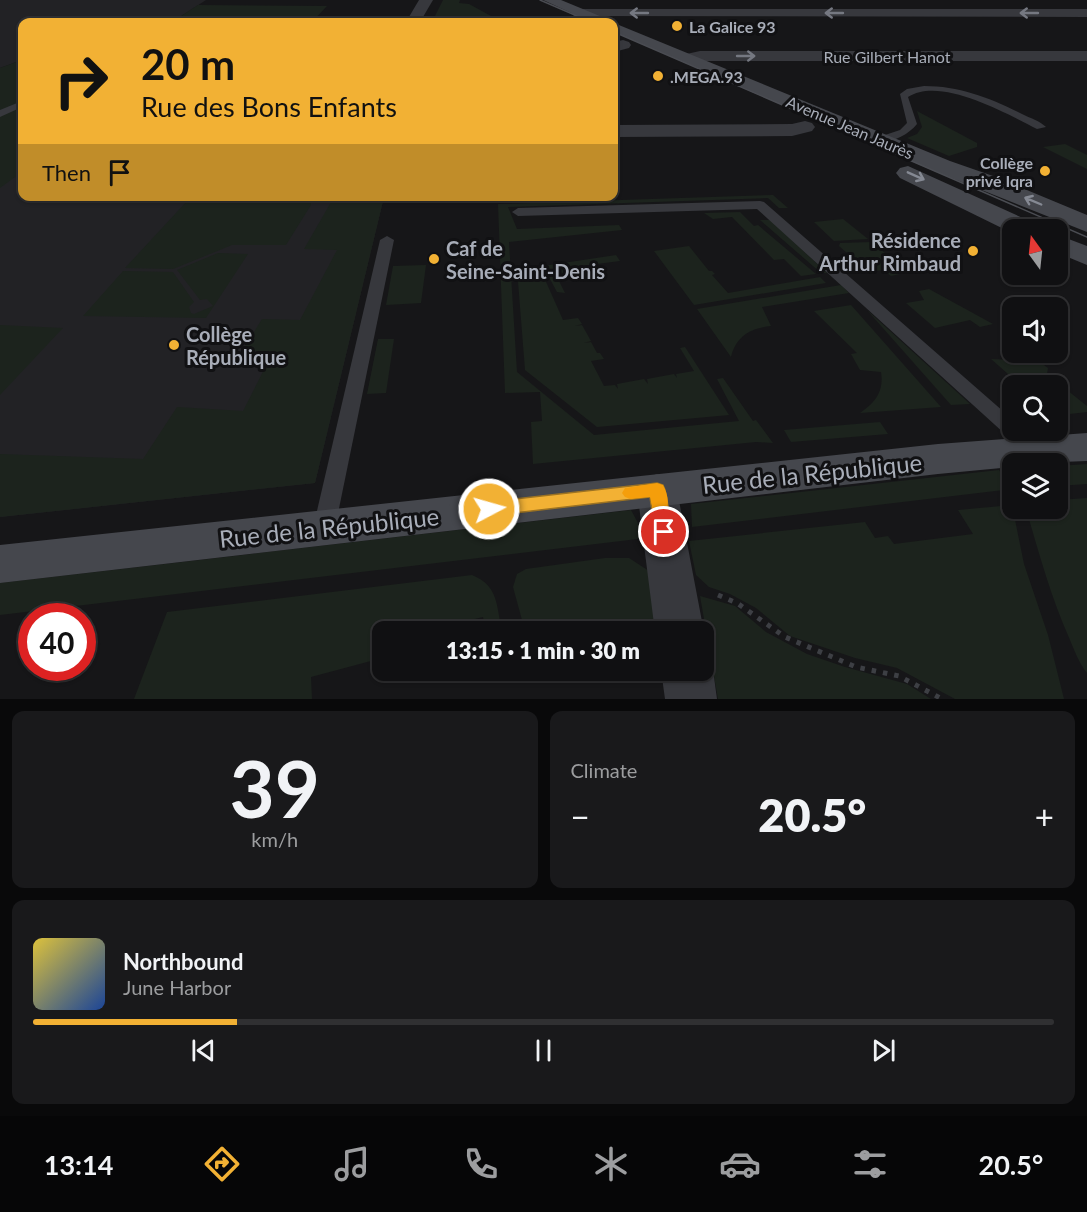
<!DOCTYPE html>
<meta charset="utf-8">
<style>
:root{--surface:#101012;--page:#19191b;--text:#f1f3f6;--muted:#9c9d9f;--line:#303032;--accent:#f2b134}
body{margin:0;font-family:Lato,sans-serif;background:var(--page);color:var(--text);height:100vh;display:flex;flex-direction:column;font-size:22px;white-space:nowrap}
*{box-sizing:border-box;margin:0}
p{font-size:20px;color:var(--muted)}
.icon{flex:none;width:33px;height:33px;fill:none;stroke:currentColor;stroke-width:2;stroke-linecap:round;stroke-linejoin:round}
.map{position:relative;height:699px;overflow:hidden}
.drawer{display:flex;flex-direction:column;gap:12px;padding:12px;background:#09090a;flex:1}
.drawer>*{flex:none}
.guide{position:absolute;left:18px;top:18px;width:600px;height:183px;border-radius:12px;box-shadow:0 2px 4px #0004,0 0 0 2px var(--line);background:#f2b134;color:#111;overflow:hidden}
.needle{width:39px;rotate:345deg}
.buttons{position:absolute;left:1002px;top:219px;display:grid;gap:12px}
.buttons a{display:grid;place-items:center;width:66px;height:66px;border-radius:12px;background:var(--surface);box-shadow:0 2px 4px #0004,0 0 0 2px var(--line);font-size:30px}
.speed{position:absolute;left:18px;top:603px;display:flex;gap:12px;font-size:30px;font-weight:700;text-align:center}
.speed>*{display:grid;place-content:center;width:78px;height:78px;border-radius:50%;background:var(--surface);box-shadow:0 2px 4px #0004,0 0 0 2px var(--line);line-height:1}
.speed .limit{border:9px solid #d22;background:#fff;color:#111}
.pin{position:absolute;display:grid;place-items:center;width:51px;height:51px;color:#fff;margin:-26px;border:3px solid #fff;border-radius:50%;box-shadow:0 2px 6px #0007}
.me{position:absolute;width:66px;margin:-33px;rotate:84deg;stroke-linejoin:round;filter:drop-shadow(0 0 4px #0008)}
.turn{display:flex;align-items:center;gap:21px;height:126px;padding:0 24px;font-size:27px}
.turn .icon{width:78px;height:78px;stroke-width:2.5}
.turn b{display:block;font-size:42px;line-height:51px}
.then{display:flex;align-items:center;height:57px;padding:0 24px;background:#0003;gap:12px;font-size:22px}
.big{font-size:45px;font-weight:800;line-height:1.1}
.drawer .card{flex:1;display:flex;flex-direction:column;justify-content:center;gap:9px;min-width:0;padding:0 21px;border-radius:12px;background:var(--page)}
.drawer .dial{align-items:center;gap:0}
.dial b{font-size:78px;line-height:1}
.song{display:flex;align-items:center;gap:18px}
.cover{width:72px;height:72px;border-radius:9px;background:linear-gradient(135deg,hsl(50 70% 55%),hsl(220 70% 35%))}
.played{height:6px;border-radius:3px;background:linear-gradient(90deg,var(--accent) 20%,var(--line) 20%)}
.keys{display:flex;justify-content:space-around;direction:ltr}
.heat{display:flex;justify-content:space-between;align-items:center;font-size:33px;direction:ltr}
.drawer .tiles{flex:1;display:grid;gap:12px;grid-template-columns:1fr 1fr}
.card:last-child{grid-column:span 2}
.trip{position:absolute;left:372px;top:621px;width:342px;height:60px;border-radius:12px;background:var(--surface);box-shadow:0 2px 4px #0004,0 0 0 2px var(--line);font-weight:800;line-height:60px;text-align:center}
.dock{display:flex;height:96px;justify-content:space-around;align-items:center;background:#060607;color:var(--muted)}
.dock .icon{width:42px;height:42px}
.dock .active{color:var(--accent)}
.dock b{font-size:27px;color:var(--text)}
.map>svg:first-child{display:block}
</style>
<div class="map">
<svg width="1087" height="699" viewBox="0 0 1087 699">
<rect width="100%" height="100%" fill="#161618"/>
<!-- built -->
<g fill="#222225">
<polygon points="0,0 206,0 172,22 22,22 22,60 0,68"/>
<polygon points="22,123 22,196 384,197 315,483 0,517 0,138"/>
</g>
<!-- green -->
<g fill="#1c231d">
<polygon points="443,0 460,0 459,3 469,4 502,22 432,22"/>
<polygon points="198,5 327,6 312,22 172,22"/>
<polygon points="22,60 22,172 0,188 0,68"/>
<polygon points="917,111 977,143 977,147 949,156 907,138 917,134 922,127"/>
<polygon points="1065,144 1087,155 1087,169 1043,147"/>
<polygon points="773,195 788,208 779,208 768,198 508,207 517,229 619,225 622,230 509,242 517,372 594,435 739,421 717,379 723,378 753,421 756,420 773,443 756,442 533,464 531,422 542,421 540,392 505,393 498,204"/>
<polygon points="334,197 384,197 315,483 0,517 0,454 143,459 177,407 243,411 273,352 243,350 262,319 300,320 337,250 304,249"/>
<polygon points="188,200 311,202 311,205 286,245 232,245 173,269 125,268"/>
<polygon points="740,212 754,226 758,225 816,274 801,276 784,259 774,260 732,217 713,219 704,213"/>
<polygon points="843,219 868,239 834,241 814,222"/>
<polygon points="760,220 770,220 827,273 821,273"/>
<polygon points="871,242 909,272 891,276 883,270 869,272 839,246 840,243"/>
<polygon points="689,246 709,271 712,271 715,274 712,275 728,293 820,277 826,283 694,305 654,251"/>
<polygon points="218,253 248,254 206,318 83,316 123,271 173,272 194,302 189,307 191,313 194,314 213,306 207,299 200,300 177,270"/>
<polygon points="616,255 620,261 574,267 578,275 570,277 568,273 560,274 562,278 558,279 565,293 557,292 543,266"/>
<polygon points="426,265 421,303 386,305 393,266"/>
<polygon points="539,266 563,320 578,318 582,324 575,326 582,325 591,341 584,343 591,342 597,353 600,353 604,359 591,361 604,386 615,385 618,389 617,384 644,379 648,384 647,379 674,374 677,378 676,374 694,371 680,348 685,347 729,415 597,427 525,370 517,269"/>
<path d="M841,285L849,293L762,307L771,326C751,328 736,336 731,357L697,309Z"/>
<polygon points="929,289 993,324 980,327 970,320 935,328 906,303 924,300 919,291"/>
<path d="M851,305L941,407L860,413C876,402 884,391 881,372L860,370L851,354L857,353L814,311Z"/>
<polygon points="867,310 970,404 951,405"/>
<polygon points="0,325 63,328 0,395"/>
<polygon points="378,339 394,339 386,393 367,394"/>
<polygon points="1021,353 1027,353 1048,368 1047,374 1087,406 1087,412 1061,415 1058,412 1058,386 1026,385 1021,381 1016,381 991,359 1013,360 1021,356"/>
<polygon points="880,422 888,434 791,442 784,430"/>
<polygon points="1087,464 1087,484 1058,486 1058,466"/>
<polygon points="999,470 1012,489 692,527 691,504"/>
<path d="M1087,498V673C1079,663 1075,652 1070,640C1051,598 1039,553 1026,509L1058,508V500Z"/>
<polygon points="1012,505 1024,564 1048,635 1064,699 955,699 897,668 855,658 790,636 756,608 730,594 709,587 696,575 689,541 865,522 875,538 888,536 894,544 973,534 958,510"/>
<polygon points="631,510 646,538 0,615 0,583"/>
<polygon points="605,558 629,558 652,573 660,631 525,631 513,587 517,574 526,569"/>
<path d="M472,575C499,586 496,605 502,631H486L483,617L433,629V631L382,632V658L311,677L312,699H134L167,612Z"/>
<polygon points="700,596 735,606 766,632 807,654 845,667 907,684 931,699 718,699"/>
</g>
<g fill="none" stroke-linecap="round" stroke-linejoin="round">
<!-- path -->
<polyline stroke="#3d3f44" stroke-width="5" stroke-dasharray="4.5 7" stroke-linecap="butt" points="718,595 737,603 785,637 856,667 899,676 942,699"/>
<!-- lane -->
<g fill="#37383d" fill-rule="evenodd">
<path d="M924,86C960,86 990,98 1022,114C1030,118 1040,121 1046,127L1037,129C1007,114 941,76 908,97L917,124C908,135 891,144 876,142V138L900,130L907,123L900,94L907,89Z"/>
<polygon points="22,101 22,107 0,117 0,110"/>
<polygon points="760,201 764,202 1012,419 1012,430 1021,430 1019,434 1012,436 1005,434 757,209 518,216 512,212 518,208"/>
<polygon points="387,236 394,240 335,528 332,534 324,537 316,534 313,528 380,240"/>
</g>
<!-- street -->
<g fill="#37383d" fill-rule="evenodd">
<polygon points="419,0 433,0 420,22 406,22"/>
<polygon points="579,9 1087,9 1087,17 574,16 572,13 574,10"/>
<polygon points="623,40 629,42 631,45 629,48 614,52 614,42"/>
<polygon points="700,51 1087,51 1087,61 700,61 688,64 680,59 682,55"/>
<polygon points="805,121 812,123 815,127 812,131 792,136 614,137 614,125 792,124"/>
<polygon points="657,474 671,479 677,490 704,632 704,634 704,632 655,632 637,490 643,479"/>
<polygon points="704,652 713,670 717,699 665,699 661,670 704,670"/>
</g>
<!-- secondary -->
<g fill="#45474d" fill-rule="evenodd">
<polygon points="543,0 561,0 607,19 609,22 591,22"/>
<polygon points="614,23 950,161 993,176 1087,215 1087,232 934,171 614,32"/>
<polygon points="908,166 1036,224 1040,230 1012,230 1012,233 900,178 896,173 900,168"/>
<polygon points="1058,235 1087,246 1087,265 1058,253"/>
<polygon points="1087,433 1087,461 1012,464 1012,467 938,474 0,583 0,545 938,444"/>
</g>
<!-- tram -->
<g stroke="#4a4c52" stroke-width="1.5">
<polyline points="540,0 591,22"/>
<polyline points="614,32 1087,237"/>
</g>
</g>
<!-- one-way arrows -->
<defs><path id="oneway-shaft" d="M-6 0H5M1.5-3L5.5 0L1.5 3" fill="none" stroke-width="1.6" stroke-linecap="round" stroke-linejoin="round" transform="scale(1.5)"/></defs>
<g stroke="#757881">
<use href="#oneway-shaft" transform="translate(639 13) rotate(-180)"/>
<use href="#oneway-shaft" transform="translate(834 13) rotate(-180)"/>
<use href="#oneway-shaft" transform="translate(1029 13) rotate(-180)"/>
<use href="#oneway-shaft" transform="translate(746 56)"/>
</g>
<g stroke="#858993">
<use href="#oneway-shaft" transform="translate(916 176) rotate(24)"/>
<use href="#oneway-shaft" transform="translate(1033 201) rotate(-157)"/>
</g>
<!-- route -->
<polygon fill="#f2b134" stroke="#9d7322" stroke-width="1.5" points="657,483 663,485 665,490 673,532 670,538 664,540 658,538 655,532 650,497 489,516 483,514 481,509 483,504 489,502"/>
<!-- slow -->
<path fill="#f59e0b" d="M657,483L663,485C667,492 670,503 666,510L660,512L653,510L650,497L631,499L625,497L622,493L625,488Z"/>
<!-- markers -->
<g fill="#f2b134" stroke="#111113" stroke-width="2">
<circle cx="677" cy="26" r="6"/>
<circle cx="658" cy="76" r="6"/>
<circle cx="1045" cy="171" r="6"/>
<circle cx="973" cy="251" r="6"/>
<circle cx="434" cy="259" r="6"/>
<circle cx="174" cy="345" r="6"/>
</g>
<g text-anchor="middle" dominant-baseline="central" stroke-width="6" stroke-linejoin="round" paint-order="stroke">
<!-- far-poi labels -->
<g font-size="16" font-weight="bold" fill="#a8adb8" stroke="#111113" text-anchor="start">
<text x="689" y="26">La Galice 93</text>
<text x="670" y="76">.MEGA.93</text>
<text x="1033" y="162" text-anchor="end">Collège<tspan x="1033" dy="18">privé Iqra</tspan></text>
</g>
<!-- far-street labels -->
<g font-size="16" fill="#a8adb8" stroke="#111113">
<text x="887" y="56">Rue Gilbert Hanot</text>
<text transform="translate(850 127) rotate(23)">Avenue Jean Jaurès</text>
</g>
<!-- poi labels -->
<g font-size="20" font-weight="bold" fill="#a8adb8" stroke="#111113" text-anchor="start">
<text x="961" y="240" text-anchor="end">Résidence<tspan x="961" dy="23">Arthur Rimbaud</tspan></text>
<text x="446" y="248">Caf de<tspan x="446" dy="23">Seine-Saint-Denis</tspan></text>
<text x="186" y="334">Collège<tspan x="186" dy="23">République</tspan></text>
</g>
<!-- near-street labels -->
<g font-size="24" fill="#a8adb8" stroke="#111113">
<text transform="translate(812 473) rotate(-6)">Rue de la République</text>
<text transform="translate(329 527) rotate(-6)">Rue de la République</text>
</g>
</g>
</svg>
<div class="buttons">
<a><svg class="needle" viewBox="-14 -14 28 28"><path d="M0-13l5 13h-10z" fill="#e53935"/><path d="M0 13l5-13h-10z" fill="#9c9d9f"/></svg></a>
<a><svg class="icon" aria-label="sound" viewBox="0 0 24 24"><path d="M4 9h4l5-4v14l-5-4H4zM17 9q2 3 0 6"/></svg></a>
<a><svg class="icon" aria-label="search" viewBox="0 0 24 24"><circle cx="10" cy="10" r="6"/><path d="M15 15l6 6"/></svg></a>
<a><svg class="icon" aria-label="layers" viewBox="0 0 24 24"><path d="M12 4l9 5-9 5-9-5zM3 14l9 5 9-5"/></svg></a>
</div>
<div class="speed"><div class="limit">40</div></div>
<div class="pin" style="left:664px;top:532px;background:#d93025"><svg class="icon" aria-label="arrive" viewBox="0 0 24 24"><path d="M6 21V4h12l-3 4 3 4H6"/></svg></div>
<svg class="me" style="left:489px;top:509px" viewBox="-20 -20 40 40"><circle r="17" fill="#f2b134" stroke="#fff" stroke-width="3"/><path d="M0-11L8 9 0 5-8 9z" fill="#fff"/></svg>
<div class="trip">13:15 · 1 min · 30 m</div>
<div class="guide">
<div class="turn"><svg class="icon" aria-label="right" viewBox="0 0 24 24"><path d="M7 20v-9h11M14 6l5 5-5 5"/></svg><div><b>20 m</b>Rue des Bons Enfants</div></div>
<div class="then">Then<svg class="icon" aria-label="arrive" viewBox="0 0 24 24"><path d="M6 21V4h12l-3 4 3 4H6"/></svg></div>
</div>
</div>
<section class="drawer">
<div class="tiles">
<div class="card dial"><b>39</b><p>km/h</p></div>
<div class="card"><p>Climate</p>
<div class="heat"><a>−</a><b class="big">20.5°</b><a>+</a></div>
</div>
<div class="card">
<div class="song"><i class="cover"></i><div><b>Northbound</b><p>June Harbor</p></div></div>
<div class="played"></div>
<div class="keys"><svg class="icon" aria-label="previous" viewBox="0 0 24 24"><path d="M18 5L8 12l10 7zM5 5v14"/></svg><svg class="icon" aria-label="pause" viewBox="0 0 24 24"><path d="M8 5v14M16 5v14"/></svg><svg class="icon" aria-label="next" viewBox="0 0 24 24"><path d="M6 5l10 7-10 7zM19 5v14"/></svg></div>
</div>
</div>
</section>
<nav class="dock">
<b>13:14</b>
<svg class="icon active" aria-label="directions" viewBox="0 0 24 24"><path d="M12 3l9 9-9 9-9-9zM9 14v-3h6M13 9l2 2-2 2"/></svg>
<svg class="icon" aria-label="music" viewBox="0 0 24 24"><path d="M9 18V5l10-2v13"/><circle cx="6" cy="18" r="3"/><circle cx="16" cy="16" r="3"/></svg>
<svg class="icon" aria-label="phone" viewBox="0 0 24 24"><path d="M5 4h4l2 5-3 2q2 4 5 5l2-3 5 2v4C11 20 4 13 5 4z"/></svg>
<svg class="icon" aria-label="climate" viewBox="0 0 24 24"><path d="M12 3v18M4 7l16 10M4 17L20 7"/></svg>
<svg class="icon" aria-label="car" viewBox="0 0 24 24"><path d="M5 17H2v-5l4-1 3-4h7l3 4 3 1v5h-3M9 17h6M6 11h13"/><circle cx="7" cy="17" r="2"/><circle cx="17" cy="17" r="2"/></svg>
<svg class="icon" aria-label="filters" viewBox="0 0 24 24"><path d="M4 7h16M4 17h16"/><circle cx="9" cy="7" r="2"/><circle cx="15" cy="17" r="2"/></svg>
<b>20.5°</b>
</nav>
